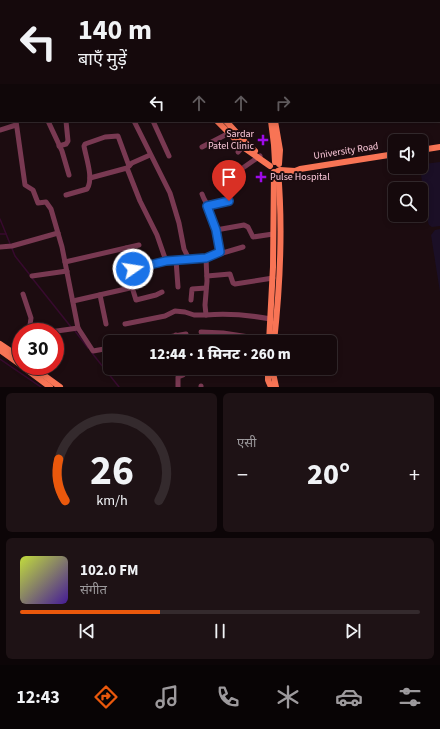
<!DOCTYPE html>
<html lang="hi">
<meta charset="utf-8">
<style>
:root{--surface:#15090c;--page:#1e1215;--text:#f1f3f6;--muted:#9d9a9d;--line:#342a2d;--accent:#ea580c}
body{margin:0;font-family:"Source Sans 3","Noto Sans Devanagari",sans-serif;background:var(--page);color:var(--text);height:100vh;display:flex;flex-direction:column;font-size:15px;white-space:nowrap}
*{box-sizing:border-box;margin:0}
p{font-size:13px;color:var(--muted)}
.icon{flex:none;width:22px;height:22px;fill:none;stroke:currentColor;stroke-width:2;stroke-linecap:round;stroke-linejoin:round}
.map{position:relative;height:387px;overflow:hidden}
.sheet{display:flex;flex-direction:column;gap:6px;padding:6px;background:#0c0507;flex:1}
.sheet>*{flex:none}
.hud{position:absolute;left:0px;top:0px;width:440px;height:122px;box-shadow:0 2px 6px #0003,0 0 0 1px var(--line);background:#15090c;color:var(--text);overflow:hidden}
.controls{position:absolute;left:388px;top:134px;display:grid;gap:8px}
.controls a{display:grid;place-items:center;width:40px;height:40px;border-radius:6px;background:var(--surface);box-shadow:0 2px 6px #0003,0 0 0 1px var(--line);font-size:20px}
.speed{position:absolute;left:12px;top:323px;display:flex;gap:8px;font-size:20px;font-weight:700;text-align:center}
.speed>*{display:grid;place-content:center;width:52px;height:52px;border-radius:50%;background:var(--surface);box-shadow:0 2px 6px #0003,0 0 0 1px var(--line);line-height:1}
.speed .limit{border:6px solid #d22;background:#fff;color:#111}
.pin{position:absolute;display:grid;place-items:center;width:34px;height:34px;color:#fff;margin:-41px -17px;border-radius:50% 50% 50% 0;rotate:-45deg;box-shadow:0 0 4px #0007}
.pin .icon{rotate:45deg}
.me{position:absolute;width:44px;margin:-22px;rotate:77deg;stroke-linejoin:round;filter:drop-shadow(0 0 3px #0008)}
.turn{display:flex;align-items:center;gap:14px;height:84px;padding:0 12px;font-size:18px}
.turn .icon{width:52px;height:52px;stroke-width:2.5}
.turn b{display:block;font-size:28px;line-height:34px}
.lanes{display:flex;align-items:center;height:38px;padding:0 12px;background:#0003;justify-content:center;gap:20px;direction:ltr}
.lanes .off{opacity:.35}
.big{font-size:30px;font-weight:800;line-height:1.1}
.sheet .widget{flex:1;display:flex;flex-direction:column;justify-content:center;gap:6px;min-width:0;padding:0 14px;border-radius:6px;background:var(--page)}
.sheet .dial{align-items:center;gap:0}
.dial svg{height:104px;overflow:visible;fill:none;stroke:var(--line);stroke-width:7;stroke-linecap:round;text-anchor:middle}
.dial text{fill:var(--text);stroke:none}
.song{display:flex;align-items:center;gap:12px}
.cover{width:48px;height:48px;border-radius:6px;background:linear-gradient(135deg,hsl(70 70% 55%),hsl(260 70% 35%))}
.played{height:4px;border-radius:2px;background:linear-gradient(90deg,var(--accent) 35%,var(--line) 35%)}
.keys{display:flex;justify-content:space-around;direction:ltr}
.heat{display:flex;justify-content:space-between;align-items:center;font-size:22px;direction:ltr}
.sheet .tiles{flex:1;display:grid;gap:6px;grid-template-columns:1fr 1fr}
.widget:last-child{grid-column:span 2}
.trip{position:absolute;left:103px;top:335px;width:234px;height:40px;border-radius:6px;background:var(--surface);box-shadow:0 2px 6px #0003,0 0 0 1px var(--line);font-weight:800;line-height:40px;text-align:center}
.tab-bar{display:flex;height:64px;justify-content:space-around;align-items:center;background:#080405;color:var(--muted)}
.tab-bar .icon{width:28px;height:28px}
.tab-bar .on{color:var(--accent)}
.tab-bar b{font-size:18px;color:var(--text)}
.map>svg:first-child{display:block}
</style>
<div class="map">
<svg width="440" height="387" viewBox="0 0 440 387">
<rect width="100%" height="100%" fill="#1c0c10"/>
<!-- green -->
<g fill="#1b0f26">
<polygon points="440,162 440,226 432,227 429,225 428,222 420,168 424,164"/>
<polygon points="440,229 440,292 431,235 435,230"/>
</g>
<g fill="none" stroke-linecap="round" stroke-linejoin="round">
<!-- stream -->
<g stroke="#370a2e" stroke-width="1.5">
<polyline points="0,219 15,256 30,275"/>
<polyline points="0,234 6,234"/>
<polyline points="32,278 71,327"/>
<polyline points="75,331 88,348"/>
<polyline points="92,353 119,387"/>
<polyline points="0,359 41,387"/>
</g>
<!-- minor -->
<g stroke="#793952" stroke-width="5">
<polyline points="26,0 27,1"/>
<polyline points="56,1 57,0"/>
<polyline points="0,34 1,34"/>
<polyline points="0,66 1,68"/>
<polyline points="0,74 1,74"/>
<polyline points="0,89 1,88"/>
<polyline points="16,121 25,185 33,190 38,203 46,202 51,209 62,247 78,328 50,332"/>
<polyline points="48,121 62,151 69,175"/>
<polyline points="134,121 170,193 179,223 184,249 189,259"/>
<polyline points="153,121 169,156"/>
<polyline points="0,130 16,125"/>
<polyline points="59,146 66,144 68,141 66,121"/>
<polyline points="202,147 231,132"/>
<polyline points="238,152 245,144"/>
<polyline points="128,167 132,163 150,155"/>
<polyline points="237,172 260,156"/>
<polyline points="90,178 127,168 140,201 157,235 166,261"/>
<path d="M202,194C204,200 208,205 210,211C215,225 218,238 220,252"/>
<path d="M66,195L87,189C94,179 86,158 84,146L85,144L105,137L118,136L129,166"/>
<polyline points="207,206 229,201"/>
<polyline points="216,230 244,225 248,227 253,237 273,234"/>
<polyline points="0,247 12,246 58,233"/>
<path d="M206,258L207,281L205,305L206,315C228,313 249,315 271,319"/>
<polyline points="176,260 178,287"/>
<polyline points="65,262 139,245"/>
<polyline points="133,269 166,261 206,258 243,247"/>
<polyline points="32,276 67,271"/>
<polyline points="207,276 230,274 233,283 235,284 273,278"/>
<polyline points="132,287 136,300 156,295 162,292"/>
<polyline points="23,294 31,318 29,332"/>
<polyline points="100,295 106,324"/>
<polyline points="191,300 192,289 206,288"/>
<polyline points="73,301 130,288 134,286 131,271 133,269 126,248"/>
<polyline points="125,324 165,316 175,311 185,312 194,315 206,315"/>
<polyline points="78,328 93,351 110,348"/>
<polyline points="201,332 223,333 269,340"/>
<polyline points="176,335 177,342"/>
<polyline points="139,342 186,334"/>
<polyline points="201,386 201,387"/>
<polyline points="178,387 178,377 183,375 181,368"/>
</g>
<!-- major -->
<g stroke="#f87455" stroke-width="6">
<polyline points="118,0 119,1"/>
<polyline points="128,0 129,1"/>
<polyline points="251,0 251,1"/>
<polyline points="256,0 256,1"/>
<polyline points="217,121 243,147 270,166"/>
<polyline points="226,121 246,143 255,151"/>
<polyline points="271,121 274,145 275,162"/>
<polyline points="275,121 280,150 279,164"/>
<polyline points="421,150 440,147"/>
<polyline points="280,170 295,171 300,169 395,154"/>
<polyline points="269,342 273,267 274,172"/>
<path d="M274,342C280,287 283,227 278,171"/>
<polyline points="0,344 21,358"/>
<polyline points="0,350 21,365"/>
<polyline points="22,366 50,387"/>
<polyline points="31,366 60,387"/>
<polyline points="268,368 268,380 271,387"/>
<polyline points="272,368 276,387"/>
</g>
</g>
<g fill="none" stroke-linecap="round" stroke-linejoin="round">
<defs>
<polyline id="route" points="133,269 166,261 206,258 220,252 216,230 207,206 229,201"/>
</defs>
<!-- route casing -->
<use href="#route" stroke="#114b97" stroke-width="10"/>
<!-- route -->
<use href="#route" stroke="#1a73e8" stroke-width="7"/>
</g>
<!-- markers -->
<g fill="#9e0ae8" stroke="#1c0c10" stroke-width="1.5">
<path d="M261 134h4v4h4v4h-4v4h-4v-4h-4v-4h4z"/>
<path d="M259 171h4v4h4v4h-4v4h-4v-4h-4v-4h4z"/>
</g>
<g text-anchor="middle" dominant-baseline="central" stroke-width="4" stroke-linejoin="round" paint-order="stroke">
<!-- poi labels -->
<g font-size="10" fill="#fdc9da" stroke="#1c0c10" text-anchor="end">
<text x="254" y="134">Sardar<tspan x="254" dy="12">Patel Clinic</tspan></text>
<text x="270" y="177" text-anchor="start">Pulse Hospital</text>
</g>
<!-- street labels -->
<g font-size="10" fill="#fdc9da" stroke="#1c0c10">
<text transform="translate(346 151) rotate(-9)">University Road</text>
</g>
</g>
</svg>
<div class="controls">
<a><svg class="icon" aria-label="sound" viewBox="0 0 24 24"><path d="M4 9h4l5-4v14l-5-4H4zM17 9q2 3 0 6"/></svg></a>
<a><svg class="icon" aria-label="search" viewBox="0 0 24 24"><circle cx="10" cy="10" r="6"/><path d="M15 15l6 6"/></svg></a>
</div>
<div class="speed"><div class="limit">30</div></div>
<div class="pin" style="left:229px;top:201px;background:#d93025"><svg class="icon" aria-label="arrive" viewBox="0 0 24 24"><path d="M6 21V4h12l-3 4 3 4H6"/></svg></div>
<svg class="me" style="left:133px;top:269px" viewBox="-20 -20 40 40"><circle r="17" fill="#1a73e8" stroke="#fff" stroke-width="3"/><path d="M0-11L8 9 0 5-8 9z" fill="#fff"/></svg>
<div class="trip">12:44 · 1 मिनट · 260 m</div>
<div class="hud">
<div class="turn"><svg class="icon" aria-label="left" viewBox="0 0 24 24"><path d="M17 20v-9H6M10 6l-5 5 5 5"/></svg><div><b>140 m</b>बाएँ मुड़ें</div></div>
<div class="lanes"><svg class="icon" aria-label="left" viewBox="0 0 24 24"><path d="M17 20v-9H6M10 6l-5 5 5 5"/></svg><svg class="icon off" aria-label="ahead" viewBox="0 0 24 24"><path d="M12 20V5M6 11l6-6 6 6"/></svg><svg class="icon off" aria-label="ahead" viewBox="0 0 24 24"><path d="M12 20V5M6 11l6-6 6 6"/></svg><svg class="icon off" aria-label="right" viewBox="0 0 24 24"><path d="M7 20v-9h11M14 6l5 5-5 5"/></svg></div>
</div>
</div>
<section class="sheet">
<div class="tiles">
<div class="widget dial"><svg viewBox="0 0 100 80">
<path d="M14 69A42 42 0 1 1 86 69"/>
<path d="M14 69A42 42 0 0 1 9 37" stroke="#ea580c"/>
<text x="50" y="56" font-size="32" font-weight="700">26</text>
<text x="50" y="72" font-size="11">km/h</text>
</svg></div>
<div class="widget"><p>एसी</p>
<div class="heat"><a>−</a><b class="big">20°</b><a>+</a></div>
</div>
<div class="widget">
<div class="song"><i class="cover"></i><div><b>102.0 FM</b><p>संगीत</p></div></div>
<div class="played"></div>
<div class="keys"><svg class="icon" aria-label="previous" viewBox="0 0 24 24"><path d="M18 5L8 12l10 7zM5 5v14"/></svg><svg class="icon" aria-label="pause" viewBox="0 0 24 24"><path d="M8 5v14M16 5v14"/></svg><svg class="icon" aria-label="next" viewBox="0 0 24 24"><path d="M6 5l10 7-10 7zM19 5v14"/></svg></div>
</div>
</div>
</section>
<nav class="tab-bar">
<b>12:43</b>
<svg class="icon on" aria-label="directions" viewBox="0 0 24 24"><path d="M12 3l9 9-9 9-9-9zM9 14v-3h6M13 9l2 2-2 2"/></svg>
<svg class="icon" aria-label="music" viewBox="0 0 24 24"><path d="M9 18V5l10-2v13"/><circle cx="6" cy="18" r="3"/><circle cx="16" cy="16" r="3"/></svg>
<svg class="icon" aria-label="phone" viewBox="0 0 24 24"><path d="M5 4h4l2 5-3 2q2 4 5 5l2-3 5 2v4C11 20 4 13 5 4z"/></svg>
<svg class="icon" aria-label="climate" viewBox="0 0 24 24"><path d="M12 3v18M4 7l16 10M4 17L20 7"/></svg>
<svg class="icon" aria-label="car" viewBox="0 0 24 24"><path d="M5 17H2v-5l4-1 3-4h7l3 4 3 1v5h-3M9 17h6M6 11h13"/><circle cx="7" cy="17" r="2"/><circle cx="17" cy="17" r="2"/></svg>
<svg class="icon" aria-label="filters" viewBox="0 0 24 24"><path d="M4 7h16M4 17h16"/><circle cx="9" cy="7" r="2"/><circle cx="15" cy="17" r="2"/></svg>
</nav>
